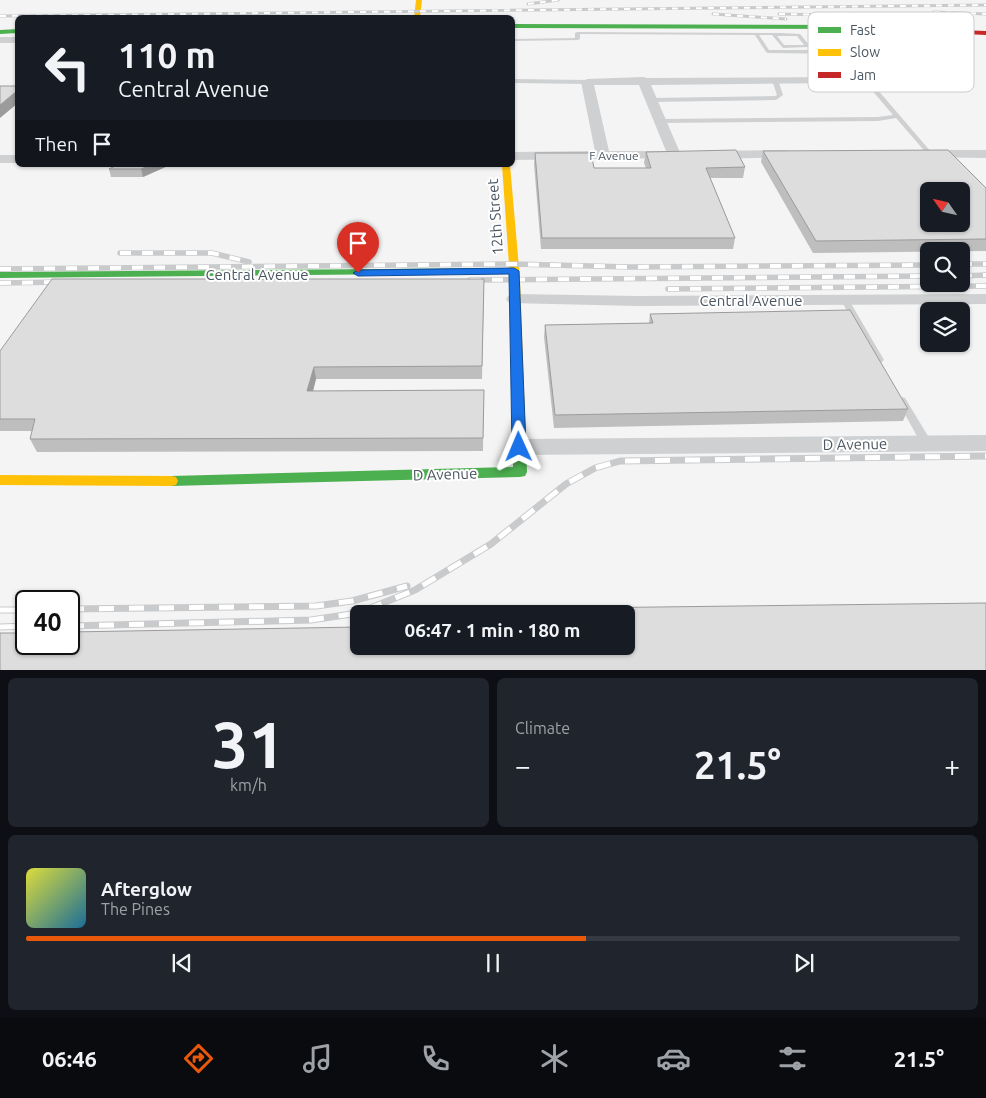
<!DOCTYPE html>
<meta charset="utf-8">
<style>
:root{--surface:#171b24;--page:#20242c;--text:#f1f3f6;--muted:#9ea1a6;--line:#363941;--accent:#ea580c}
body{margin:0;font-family:Ubuntu,sans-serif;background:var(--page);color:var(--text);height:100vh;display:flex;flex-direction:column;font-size:19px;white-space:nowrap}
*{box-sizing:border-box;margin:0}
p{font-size:16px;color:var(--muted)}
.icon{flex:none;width:28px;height:28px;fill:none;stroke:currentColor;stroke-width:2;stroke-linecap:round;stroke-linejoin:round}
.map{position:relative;height:670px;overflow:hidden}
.details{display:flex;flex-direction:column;gap:8px;padding:8px;background:#0d0f14;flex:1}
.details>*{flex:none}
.top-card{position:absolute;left:15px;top:15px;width:500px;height:152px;border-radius:8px;box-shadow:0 1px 4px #0004;background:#171b24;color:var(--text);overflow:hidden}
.needle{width:32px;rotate:304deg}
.controls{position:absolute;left:920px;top:182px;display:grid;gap:10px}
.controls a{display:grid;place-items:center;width:50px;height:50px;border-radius:8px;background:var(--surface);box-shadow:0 1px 4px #0004;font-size:25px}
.speed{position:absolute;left:15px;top:590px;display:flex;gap:10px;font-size:25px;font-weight:700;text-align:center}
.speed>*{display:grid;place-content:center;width:65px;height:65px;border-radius:50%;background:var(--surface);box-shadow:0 1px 4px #0004;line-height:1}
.speed .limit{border:2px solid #111;border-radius:8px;background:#fff;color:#111}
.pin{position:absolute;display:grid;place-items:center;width:42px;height:42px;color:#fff;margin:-51px -21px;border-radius:50% 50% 50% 0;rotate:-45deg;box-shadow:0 0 5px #0007}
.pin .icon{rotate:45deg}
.me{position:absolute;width:55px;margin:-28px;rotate:359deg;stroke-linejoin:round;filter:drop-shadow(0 0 4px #0008)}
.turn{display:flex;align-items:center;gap:18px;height:105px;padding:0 20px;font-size:22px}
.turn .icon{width:65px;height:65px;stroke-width:2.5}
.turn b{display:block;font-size:35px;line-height:42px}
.then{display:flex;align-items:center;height:48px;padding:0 20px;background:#0003;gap:10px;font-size:19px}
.big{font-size:38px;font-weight:700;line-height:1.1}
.details .card{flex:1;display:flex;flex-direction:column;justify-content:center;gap:8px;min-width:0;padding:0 18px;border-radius:8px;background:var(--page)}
.details .dial{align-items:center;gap:0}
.dial b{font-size:65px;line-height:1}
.song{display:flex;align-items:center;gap:15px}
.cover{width:60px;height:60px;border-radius:8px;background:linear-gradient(135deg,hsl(60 70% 55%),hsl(200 70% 35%))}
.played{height:5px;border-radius:2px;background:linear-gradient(90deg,var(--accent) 60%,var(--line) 60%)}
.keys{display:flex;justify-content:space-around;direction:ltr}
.heat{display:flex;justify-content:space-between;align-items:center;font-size:28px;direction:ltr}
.details .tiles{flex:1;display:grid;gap:8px;grid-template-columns:1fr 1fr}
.card:last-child{grid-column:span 2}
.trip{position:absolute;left:350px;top:605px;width:285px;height:50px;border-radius:8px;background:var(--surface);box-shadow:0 1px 4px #0004;font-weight:700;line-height:50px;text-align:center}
.menu{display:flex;height:80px;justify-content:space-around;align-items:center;background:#090b0e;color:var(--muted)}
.menu .icon{width:35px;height:35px}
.menu .selected{color:var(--accent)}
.menu b{font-size:22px;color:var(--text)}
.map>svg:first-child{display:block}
</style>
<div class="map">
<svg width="986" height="671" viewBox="0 0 986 671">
<rect width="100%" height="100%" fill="#f4f4f4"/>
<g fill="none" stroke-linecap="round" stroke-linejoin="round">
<!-- lane -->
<g fill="#ced0d2" fill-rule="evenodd">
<path d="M818,25H822L932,153V155H928L896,118L878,121L659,123L656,121L659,119L878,117L893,115L841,54L768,53L766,52L755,35L580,34V39L578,40L512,41V39L575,38V33L577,32L782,33L800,34L810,46L808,47L783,48L772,35H759L769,50H838L818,27ZM777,36H797L804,45H784Z"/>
<polygon points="775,78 778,80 783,95 776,100 651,102 648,100 651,98 775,96 777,95 772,80"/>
<polygon points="514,79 587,80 590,82 587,84 514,83 512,82 512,80"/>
<polygon points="842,298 845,298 849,300 884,360 882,362 879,363 874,360 841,300"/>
<polygon points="902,397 905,398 931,441 932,444 931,447 923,447 897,400 899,398"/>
</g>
<!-- street -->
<g fill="#ced0d2" fill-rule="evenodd">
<rect x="0" y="37" width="18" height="6"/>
<path d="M643,77L647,78L841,77L847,80L841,83L651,85L681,155L679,158L512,160V152L595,151L581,82L587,79ZM594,85H639L666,151H609Z"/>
<polygon points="787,150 794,154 792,157 715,159 708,155 715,151"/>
<polygon points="927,150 986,150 986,158 922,157 920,154"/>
<rect x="0" y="155" width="18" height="8"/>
<polygon points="515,294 638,296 986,294 986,304 638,306 509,303 506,299 509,295"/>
<polygon points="986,435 986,451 519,455 511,453 508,447 511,441 519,439"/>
</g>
<!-- fast -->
<g fill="#4caf50" fill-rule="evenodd">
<polygon points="512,24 858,25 861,27 858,29 512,28"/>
<polygon points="18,29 18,33 0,34 0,30"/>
<polygon points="514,268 519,271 518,273 0,278 0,272"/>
<polygon points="519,411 523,412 525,415 527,472 525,476 520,477 171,486 166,485 164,481 166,477 171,476 513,467 513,415 515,412"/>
</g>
<!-- slow -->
<g fill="#ffc107" fill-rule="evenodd">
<polygon points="416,0 422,0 420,18 414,18"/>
<polygon points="502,165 510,165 520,279 525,415 523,418 515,418 513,415 510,279"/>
<polygon points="0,475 171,476 176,477 178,481 176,485 171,486 0,485"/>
</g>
<!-- jam -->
<polygon fill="#c62828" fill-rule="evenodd" points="856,26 986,31 986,35 858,29 856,28"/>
<defs>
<g id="rail-far2">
<polyline points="528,4 558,0"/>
<polyline points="934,12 986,14"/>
<polyline points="713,14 786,19"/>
<polyline points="779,14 941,17"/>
<polyline points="0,16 986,5"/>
</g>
<g id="rail-far1">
<polyline points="120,253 212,253 249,262"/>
<polyline points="961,264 986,264"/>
<polyline points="0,269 513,264 630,267 929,265"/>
<polyline points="961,276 986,275"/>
<polyline points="470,280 929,276"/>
<polyline points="0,283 62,282"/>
<polyline points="668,289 986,286"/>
</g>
<g id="rail">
<polyline points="69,609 316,606 352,601 407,586"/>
<polyline points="0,610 26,610"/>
<polyline points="69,626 311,620 358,613 415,590 491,544 566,484 595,468 620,461 986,456"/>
<polyline points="0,627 26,626"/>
</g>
</defs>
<!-- rail-far2 casing -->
<use href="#rail-far2" stroke="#c9cacc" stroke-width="3"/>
<!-- rail-far1 casing -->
<use href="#rail-far1" stroke="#c9cacc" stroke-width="5.5"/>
<!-- rail casing -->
<use href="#rail" stroke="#c9cacc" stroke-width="7"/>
<!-- rail-far2 -->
<use href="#rail-far2" stroke="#fff" stroke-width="2" stroke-dasharray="6" stroke-linecap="butt"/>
<!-- rail-far1 -->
<use href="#rail-far1" stroke="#fff" stroke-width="4" stroke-dasharray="11" stroke-linecap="butt"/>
<!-- rail -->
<use href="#rail" stroke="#fff" stroke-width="5" stroke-dasharray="15" stroke-linecap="butt"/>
</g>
<!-- wall -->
<g fill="#bebebf">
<polygon points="763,151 986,188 986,251 813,253 761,162"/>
<polygon points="646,152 745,167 743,178 710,178 735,238 733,249 541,249 534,164 535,153 594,168 646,168 644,163"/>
<polygon points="170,165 143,177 111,177 109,169"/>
<polygon points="484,290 482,379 316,379 313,391 484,390 483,451 37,452 30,439 32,431 0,431 0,351"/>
<polygon points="650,314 908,409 903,421 554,428 544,337 545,325 649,323"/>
</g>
<!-- shaded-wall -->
<g fill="#9b9b9b">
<polygon points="18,90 18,103 0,118 0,105"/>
<polygon points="151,165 170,165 143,177 141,169"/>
<polygon points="314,367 316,379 310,403 307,391"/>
</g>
<!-- building -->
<g fill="#ddddde" stroke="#9b9b9b" fill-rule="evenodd">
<polygon points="0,86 18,86 18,90 0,105"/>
<polygon points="736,150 745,167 706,168 735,238 542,238 535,153 591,153 594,168 651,168 646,152"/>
<path d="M948,150L986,188V239L816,241L763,151ZM929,191H961V224H929Z"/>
<polygon points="117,165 151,165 141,169 109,169"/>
<polygon points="52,279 484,279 482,366 314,367 307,391 484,390 483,438 30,439 35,419 0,419 0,351"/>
<polygon points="850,310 908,409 555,415 545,325 653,323 650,314"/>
<polygon points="986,603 986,671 0,671 0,633 26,633 26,644 69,644 69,632 359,627 359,646 626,646 626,614 574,614 574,608"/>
</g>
<!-- route -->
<polygon fill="#1a73e8" stroke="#114b97" points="514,268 519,271 526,447 524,451 514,451 512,447 509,274 358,276 353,273 358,270"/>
<g text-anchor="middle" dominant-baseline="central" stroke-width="4" stroke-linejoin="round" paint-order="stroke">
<!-- far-street labels -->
<g font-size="12" fill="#4a5661" stroke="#fff">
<text x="614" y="155">F Avenue</text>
</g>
<!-- street labels -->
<g font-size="15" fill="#4a5661" stroke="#fff">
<text transform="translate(495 217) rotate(-94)">12th Street</text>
<text x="257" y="274">Central Avenue</text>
<text x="751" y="300">Central Avenue</text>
<text transform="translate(855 444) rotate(-1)">D Avenue</text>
<text transform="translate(445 474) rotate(-2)">D Avenue</text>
</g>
</g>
<!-- legend -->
<rect x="808" y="12" width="166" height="80" rx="8" fill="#fff" stroke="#c9ccd0" stroke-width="1"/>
<rect x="818" y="27" width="23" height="6" fill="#4caf50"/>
<rect x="818" y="49" width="23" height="7" fill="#ffc107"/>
<rect x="818" y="72" width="23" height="6" fill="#c62828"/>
<g font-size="14" fill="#4a5661">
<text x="850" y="35">Fast</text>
<text x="850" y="57">Slow</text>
<text x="850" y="80">Jam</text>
</g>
</svg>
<div class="controls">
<a><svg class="needle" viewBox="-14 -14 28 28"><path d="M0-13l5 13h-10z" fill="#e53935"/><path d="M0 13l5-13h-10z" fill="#9ea1a6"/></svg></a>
<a><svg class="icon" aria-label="search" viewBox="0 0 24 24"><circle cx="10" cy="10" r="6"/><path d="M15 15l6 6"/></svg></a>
<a><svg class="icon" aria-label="layers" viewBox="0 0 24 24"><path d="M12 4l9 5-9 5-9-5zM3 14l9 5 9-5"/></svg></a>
</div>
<div class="speed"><div class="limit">40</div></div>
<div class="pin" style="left:358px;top:273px;background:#d93025"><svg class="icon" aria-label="arrive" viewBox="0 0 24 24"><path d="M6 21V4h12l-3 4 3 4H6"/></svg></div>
<svg class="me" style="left:519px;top:447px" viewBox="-20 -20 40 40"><path d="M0-17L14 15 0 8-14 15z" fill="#1a73e8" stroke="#fff" stroke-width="4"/></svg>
<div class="trip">06:47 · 1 min · 180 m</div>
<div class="top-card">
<div class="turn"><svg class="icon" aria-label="left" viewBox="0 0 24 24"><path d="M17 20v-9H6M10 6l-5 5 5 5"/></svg><div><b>110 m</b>Central Avenue</div></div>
<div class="then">Then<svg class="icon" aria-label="arrive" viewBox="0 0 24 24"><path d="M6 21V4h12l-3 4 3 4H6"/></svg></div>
</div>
</div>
<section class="details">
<div class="tiles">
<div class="card dial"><b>31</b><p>km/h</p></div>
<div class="card"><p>Climate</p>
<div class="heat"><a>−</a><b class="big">21.5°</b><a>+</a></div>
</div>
<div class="card">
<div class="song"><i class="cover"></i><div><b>Afterglow</b><p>The Pines</p></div></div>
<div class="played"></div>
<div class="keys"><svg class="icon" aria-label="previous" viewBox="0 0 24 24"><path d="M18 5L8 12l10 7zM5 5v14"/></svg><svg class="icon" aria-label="pause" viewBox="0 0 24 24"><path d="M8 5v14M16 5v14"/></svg><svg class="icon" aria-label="next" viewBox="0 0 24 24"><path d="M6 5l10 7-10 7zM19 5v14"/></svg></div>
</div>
</div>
</section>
<nav class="menu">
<b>06:46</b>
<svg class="icon selected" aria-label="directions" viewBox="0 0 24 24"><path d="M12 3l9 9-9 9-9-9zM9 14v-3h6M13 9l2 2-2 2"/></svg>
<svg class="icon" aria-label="music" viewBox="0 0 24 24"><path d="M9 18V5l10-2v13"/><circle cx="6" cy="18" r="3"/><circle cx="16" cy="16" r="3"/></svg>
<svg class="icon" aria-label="phone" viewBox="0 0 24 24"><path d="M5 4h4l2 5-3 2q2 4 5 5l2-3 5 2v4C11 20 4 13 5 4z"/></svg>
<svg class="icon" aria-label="climate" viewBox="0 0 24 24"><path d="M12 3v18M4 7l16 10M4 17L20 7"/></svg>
<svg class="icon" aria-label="car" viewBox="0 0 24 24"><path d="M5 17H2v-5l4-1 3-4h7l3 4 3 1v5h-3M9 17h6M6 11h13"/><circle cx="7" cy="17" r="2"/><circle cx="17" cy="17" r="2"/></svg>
<svg class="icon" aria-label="filters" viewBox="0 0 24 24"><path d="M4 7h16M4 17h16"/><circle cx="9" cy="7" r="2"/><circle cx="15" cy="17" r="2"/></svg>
<b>21.5°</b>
</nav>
